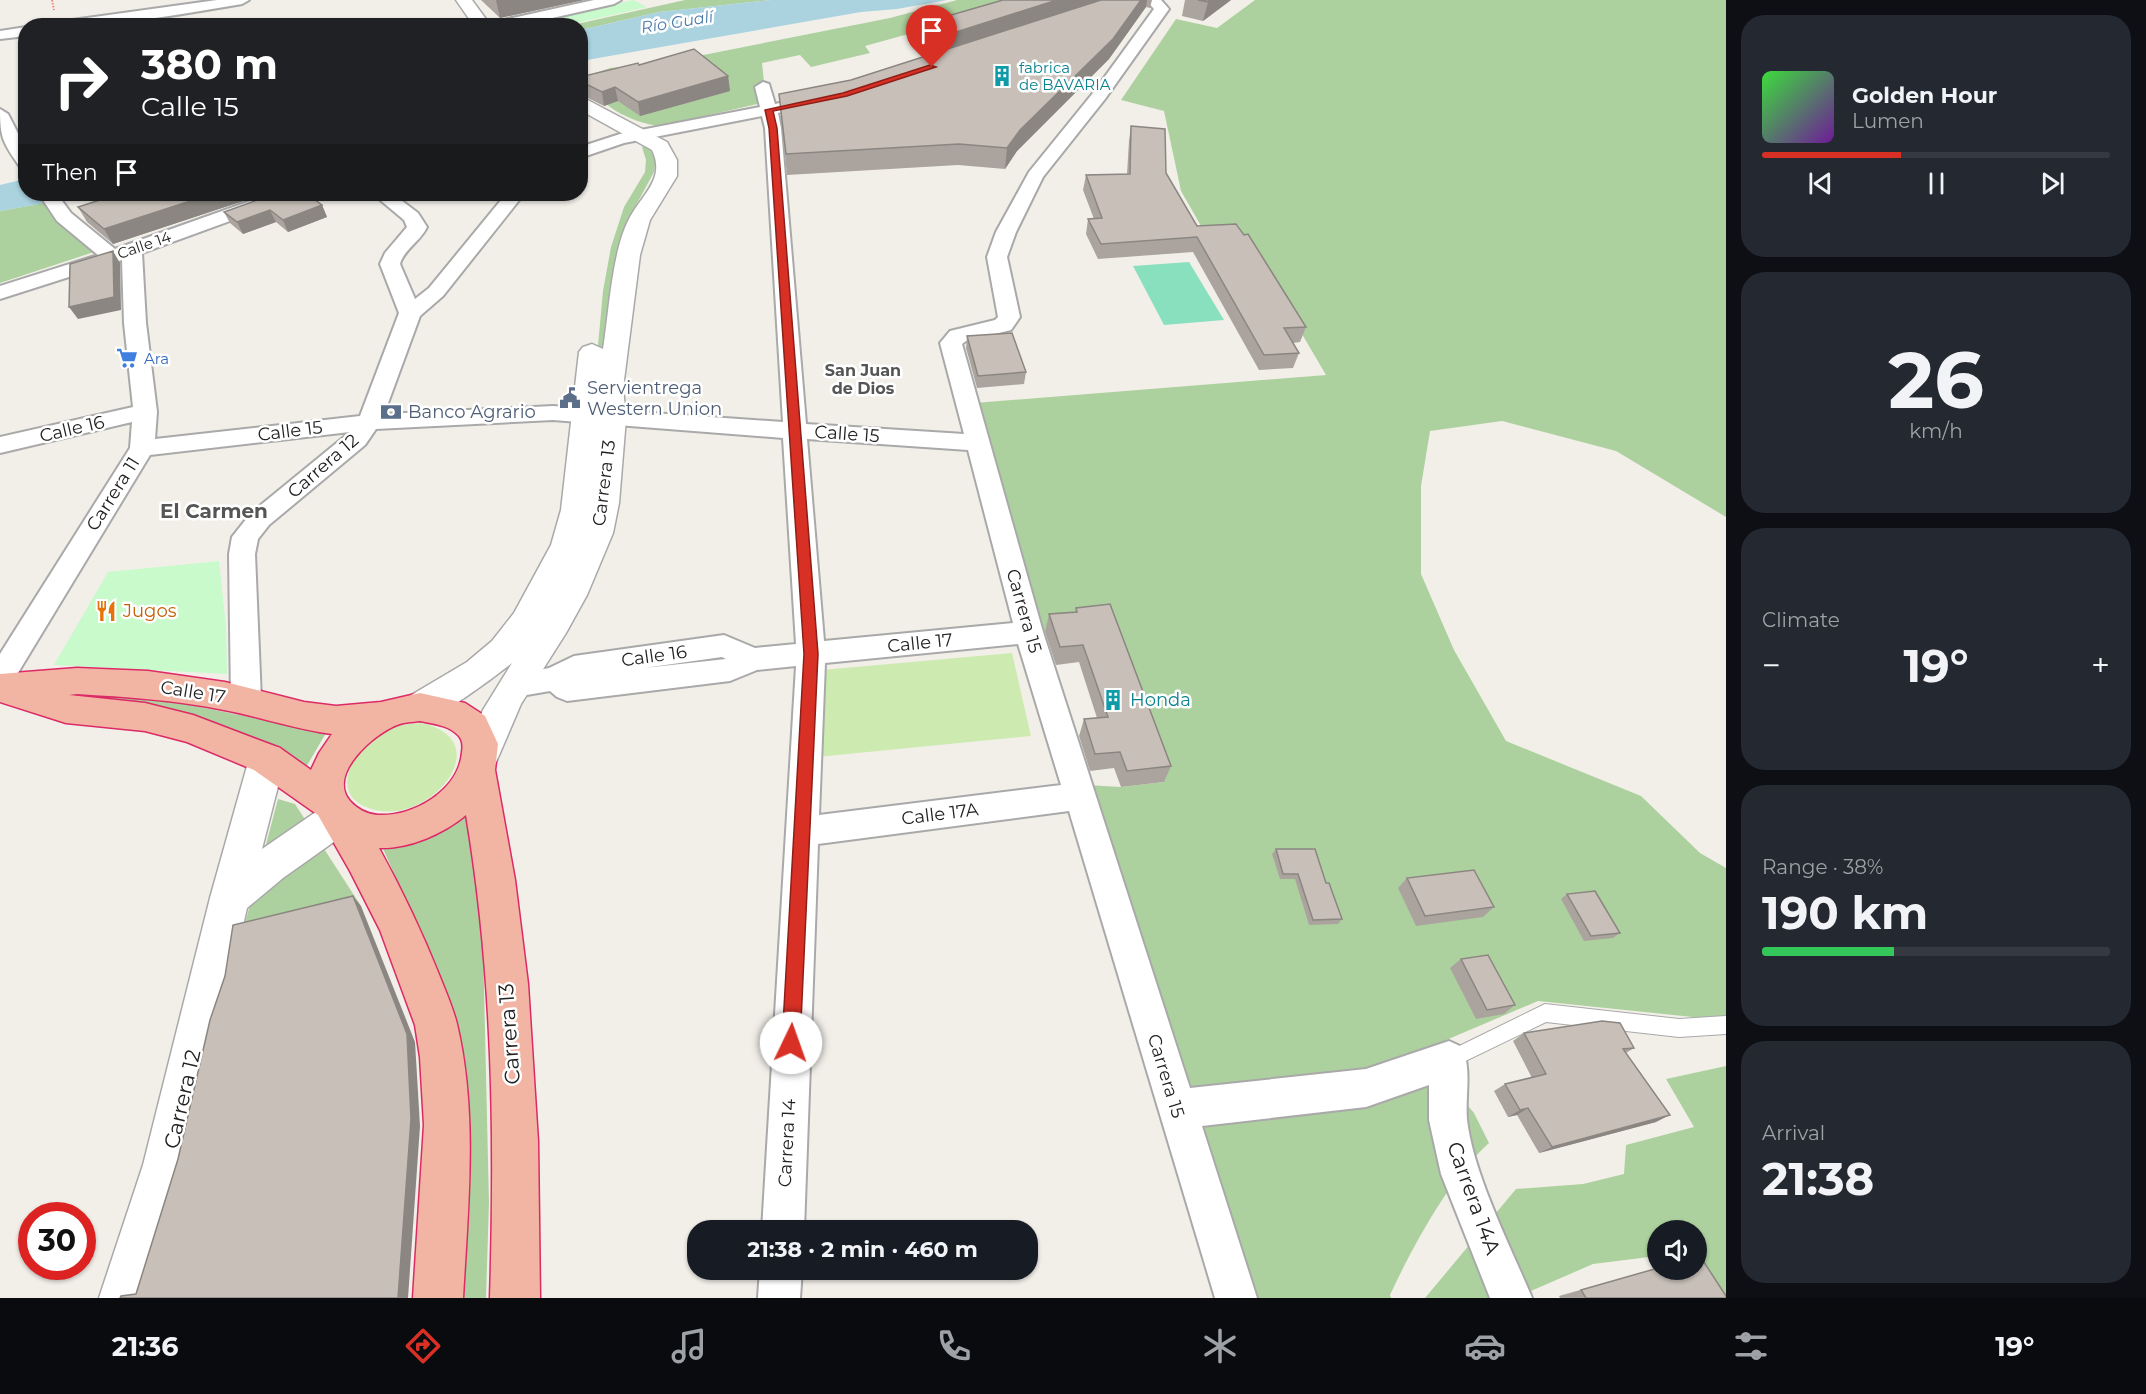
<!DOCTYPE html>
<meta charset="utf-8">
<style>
:root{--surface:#171b24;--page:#242831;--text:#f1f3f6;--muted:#9ea1a6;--line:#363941;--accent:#d93025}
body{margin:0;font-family:Montserrat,sans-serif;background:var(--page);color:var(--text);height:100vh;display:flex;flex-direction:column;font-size:22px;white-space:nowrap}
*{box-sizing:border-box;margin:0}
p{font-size:20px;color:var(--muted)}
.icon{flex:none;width:33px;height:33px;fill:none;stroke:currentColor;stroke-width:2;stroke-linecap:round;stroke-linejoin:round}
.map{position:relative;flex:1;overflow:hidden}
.side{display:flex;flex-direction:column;gap:15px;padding:15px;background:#0d0f14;width:420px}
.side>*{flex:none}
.top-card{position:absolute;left:18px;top:18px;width:570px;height:183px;border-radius:24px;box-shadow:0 2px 4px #0004;background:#202124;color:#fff;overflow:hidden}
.buttons{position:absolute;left:1647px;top:1220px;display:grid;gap:12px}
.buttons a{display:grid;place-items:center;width:60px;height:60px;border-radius:50%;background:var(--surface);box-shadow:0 2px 4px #0004;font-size:30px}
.speed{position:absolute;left:18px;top:1202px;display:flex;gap:12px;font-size:30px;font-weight:700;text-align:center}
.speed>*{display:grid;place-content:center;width:78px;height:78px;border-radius:50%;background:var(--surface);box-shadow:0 2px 4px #0004;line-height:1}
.speed .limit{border:9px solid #d22;background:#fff;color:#111}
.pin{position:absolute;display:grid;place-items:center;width:51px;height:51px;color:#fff;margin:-62px -26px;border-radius:50% 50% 50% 0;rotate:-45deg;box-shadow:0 0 6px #0007}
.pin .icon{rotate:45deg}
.me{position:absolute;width:66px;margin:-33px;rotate:3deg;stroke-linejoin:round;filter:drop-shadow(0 0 4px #0008)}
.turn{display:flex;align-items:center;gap:21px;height:126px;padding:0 24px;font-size:27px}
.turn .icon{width:78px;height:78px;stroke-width:2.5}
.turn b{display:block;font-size:42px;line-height:51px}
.then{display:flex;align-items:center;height:57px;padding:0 24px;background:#0003;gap:12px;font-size:22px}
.big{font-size:45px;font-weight:700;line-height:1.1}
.side .card{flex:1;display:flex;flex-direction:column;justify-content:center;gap:9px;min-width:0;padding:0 21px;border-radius:24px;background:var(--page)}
.side .dial{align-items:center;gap:0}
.dial b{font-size:78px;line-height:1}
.song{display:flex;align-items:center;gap:18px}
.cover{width:72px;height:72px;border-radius:9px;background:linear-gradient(135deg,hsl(120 70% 55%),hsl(280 70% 35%))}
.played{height:6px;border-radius:3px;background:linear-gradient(90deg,var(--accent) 40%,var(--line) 40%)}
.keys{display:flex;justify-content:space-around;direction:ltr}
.heat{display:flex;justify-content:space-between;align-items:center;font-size:33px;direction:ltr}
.charge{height:9px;border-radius:4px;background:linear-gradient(90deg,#34c759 38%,var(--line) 0)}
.trip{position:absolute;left:687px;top:1220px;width:351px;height:60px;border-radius:24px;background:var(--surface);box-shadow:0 2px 4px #0004;font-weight:700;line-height:60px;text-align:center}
.tab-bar{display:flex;height:96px;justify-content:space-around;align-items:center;background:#090b0e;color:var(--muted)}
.tab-bar .icon{width:42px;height:42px}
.tab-bar .selected{color:var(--accent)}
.tab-bar b{font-size:27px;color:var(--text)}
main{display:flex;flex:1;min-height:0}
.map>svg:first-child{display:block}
</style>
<main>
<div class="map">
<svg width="1726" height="1298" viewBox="0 0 1726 1298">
<rect width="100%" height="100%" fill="#f2efe9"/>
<!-- grass -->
<g fill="#cdebb0">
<polygon points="1012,653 1031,736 817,757 822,670"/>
<path d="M421,723C503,740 426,833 366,807C325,790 360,743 385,730C397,725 409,724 421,723Z"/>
</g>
<!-- forest -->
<g fill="#add19e">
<polygon points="685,0 771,0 659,12 581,30 580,26 568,26"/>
<path d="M957,0H1077L927,41L912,33L865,46L870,53L811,67L800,55L762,63L766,102L661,126C629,123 599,104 580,78L610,68L663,63L890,18Z"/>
<polygon points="1255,0 1726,0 1726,517 1616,451 1502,421 1430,431 1421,486 1421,574 1454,650 1506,741 1641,796 1700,853 1726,868 1726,1015 1712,1019 1538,1001 1359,1077 1296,1076 1184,1094 1086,785 1121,787 1164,782 1106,622 1038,633 974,403 1326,375 1238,225 1201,226 1181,191 1164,111 1121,100 1176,19 1217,28"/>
<polygon points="647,146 656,159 654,172 634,209 620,259 592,411 603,291 611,247 624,207 645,172 646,160 642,147"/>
<polygon points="49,202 100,250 0,283 0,211"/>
<polygon points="59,693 137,694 326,733 305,769 169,713"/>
<polygon points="278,799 295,804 361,906 242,935"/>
<polygon points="469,803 483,945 489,1203 486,1298 453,1298 440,978 381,844"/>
<polygon points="1726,1066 1726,1298 1696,1269 1696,1230 1658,1230 1657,1256 1593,1264 1524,1294 1524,1298 1425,1298 1516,1189 1583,1184 1624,1174 1626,1145 1694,1127 1666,1079"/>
<path d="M1443,1076L1474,1113L1489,1143C1449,1179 1413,1246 1390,1295L1391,1298H1248L1193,1124Z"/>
</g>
<!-- park -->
<g fill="#c8facc">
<polygon points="633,0 647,7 568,25 523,25"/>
<polygon points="219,561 226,626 227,674 54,665 108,572"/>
</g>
<!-- pitch -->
<polygon fill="#88e0be" points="1189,262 1224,320 1164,325 1133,266"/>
<!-- water -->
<g fill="#aad3df">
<polygon points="771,0 947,0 897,9 861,12 581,61 581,30 659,12"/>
<polygon points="25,179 26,194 97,194 0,211 0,185"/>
</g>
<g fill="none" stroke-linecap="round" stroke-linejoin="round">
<defs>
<g id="service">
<polygon points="329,19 338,26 328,23 308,26"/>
<polygon points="1545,1004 1679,1019 1726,1016 1726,1034 1679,1037 1546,1022 1455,1066 1449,1069 1443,1066 1440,1060 1443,1054"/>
</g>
<g id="minor">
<path d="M217,0H249L242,4C178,15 116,26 51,26L58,22Z"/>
<polygon points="594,0 621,0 614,4 517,26 487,26 494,22"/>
<path d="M1146,0H1161L1169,9L1105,99L1043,177L1016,232L1007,257L1020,317L1011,330L966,341L962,344L1043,632L1190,1088L1366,1069L1449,1041L1462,1047C1472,1070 1465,1095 1467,1120C1474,1176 1510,1245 1532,1298H1490L1441,1174L1429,1120V1085L1366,1107L1202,1126L1257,1298H1215L1069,811L818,844L804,1230H762L796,666L757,670L730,681L567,701L557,697L550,691L515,697L505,693L500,685L505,677L549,668L574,656L724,635L755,648L796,644L783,438L553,420L376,429L365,445L269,525L258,539L255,554L261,700L256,708L246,712L236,708L231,700L229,554L232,537L251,513L350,432L150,455L10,686L0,690V654L130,448L132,422L0,453V437L133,407L124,323L122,260L0,299V286L98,255L57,221L39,194H57L71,213L115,249L270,194H295L293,198L142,253L146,323L157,412L155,439L360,416L399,313L380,264L385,253L407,227L404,220L373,194H393L418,213L427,227C421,241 404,249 400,264L415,299L429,288L506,194H524L443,296L420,316L384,414L553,406L783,422L765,128L762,116L624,143L580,158V147L620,134L760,107L755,87L763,82L769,84L775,104L789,101L797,106L795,109L778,113L781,128L806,424L964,434L940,343L950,331L995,320L998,317L987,257L996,232L1029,172L1093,93L1154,9ZM807,439L968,450L1013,623L824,641ZM1018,644L1061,785L819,815L825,663ZM722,657L726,659L644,668Z"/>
<polygon points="26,27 26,36 0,39 0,31"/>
<path d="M0,109L8,114L26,149V168L20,167C3,143 0,138 0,109Z"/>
<polygon points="760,1269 802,1269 800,1298 758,1298"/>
</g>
<g id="tertiary">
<polygon points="456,0 472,0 491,26 474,26"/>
<path d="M580,96L667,142L677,160V176L650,220L640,255L623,388L626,418L619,503L613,533L587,595L566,633L521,704L494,767L481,771L468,767L463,756L483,710L512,663C497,675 439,719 421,721C417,721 412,718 408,717L403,707L408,697L467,662L492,641L514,613L551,545L561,510L579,352L583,347L592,344L603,349C609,312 612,251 629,219C642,194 666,179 652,150L580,110Z"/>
<polygon points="267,744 280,748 285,759 262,849 326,805 339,801 352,805 358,817 352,829 283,878 247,908 189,1165 149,1298 99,1298 143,1165 210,898 249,759 254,748"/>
</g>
<path id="trunk" d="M77,668L148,671L225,682L304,702L336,706L381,702L420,693L465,703L485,716L498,744L495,770L515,880L528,984L538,1141L540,1298H490C495,1136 493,975 466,815C443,834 409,849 379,848C402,890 422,932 440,977C446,992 453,1008 457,1024C478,1113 468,1207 463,1298H413L424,1125L420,1057L415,1025L380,930L350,871L318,815L254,770L187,742L145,731L66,723L0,702V674ZM77,694C126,697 175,700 224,710C261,717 295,729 332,734L319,753L311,770L280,748L193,715L145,703L69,695ZM420,721C434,724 448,725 458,735C463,740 463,746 462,752C459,790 414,817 378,815C367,814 358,810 350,801C327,774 374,734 397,725C404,722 413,722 420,721Z"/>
</defs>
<!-- service casing -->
<use href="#service" stroke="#a9a9a9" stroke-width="2"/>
<!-- minor casing -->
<use href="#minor" stroke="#a9a9a9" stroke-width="4"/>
<!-- tertiary casing -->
<use href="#tertiary" stroke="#a9a9a9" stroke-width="3"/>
<!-- trunk casing -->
<use href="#trunk" stroke="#dc2a67" stroke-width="3"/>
<!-- path -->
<polyline stroke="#fa8072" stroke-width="2" stroke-dasharray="1.5 1.5" stroke-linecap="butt" points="52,0 54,10"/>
<!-- service -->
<use href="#service" fill="#fff" fill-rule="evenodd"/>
<!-- minor -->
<use href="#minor" fill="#fff" fill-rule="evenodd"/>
<!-- tertiary -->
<use href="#tertiary" fill="#fff" fill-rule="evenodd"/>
<!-- trunk -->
<use href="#trunk" fill="#f2b4a3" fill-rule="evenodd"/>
</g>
<!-- wall -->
<g fill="#aba49e">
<polygon points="481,0 584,0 500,18"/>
<polygon points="1003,0 1152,0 1150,8 1146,7 1109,59 1017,151 1005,169 958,165 787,175 781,115 779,94 851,80 943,50 927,41 927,22"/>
<polygon points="1185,0 1231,0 1203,21 1182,16"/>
<polygon points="639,65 728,76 730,91 640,116 618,101 604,106 580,94 580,77"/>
<polygon points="1131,126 1166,173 1197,226 1306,327 1300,342 1293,343 1299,353 1293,368 1259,370 1193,252 1098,259 1086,234 1088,219 1094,219 1083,190 1086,175 1127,174 1129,141"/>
<polygon points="103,194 264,194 113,244 87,222 78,207 106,198"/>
<polygon points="322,205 327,217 288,232 276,222 243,234 230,223 224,212"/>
<polygon points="967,336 1026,372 1024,384 977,388 966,348"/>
<polygon points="1076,608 1171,766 1164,782 1121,787 1114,768 1090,771 1079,736 1084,719 1097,718 1079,662 1056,665 1045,632 1049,614 1075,612"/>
<polygon points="1276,849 1326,883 1342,919 1338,924 1309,925 1295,879 1280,879 1272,854"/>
<polygon points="1407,878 1494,907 1483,917 1416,926 1398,888"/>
<polygon points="1567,894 1620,933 1613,938 1584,941 1561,899"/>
<polygon points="1461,959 1515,1005 1504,1014 1476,1019 1450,968"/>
<polygon points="1524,1033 1634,1048 1626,1053 1656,1122 1539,1153 1517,1115 1508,1117 1494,1091 1505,1084 1532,1078 1513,1041"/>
<polygon points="1658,1268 1726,1298 1560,1298 1559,1296"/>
</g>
<!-- shaded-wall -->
<g fill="#8b8681">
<polygon points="496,0 584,0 500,18"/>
<polygon points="1057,0 1113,0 949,53 950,34"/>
<polygon points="1141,0 1147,0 1146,7 1109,59 1017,151 1005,169 1007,148 1020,130"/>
<polygon points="1211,0 1231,0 1203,21 1208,2"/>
<polygon points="728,76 730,91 640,116 638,102"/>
<polygon points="615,87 618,101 604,106 602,92"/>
<polygon points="580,102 583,114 580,115"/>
<polygon points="212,194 264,194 113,244 104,229"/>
<polygon points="322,205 327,217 288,232 283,220"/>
<polygon points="270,210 276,222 243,234 237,222"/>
<polygon points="113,251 120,263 121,310 78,319 69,307"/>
<polygon points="353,896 361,906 415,1042 420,1126 408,1298 398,1298"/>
<polygon points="1528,1108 1517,1115 1508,1117 1520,1110"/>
<polygon points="1670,1115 1656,1122 1539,1153 1552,1147"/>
</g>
<!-- building -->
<g fill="#c7bfb8" stroke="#8b8681" stroke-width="1.5">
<polygon points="1003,0 1057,0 950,34 927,22"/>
<polygon points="1101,0 1141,0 1113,39 1020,130 1007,148 959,144 786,154 779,94 851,80"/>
<polygon points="1198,0 1211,0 1208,2"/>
<polygon points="694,49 728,76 638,102 615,87 602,92 580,81 580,77 638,63 639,65"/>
<polygon points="1131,126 1165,129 1166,173 1197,226 1236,224 1244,235 1248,234 1306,327 1284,328 1299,353 1264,355 1197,237 1101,244 1088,219 1102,218 1086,175 1130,174"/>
<polygon points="103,194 212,194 104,229 78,207 106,198"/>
<polygon points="274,194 307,194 322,205 283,220 270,210 237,222 224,212"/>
<polygon points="113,251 114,297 69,307 70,264"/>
<polygon points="1012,333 1026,372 978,376 967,336"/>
<polygon points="1110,604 1171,766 1127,771 1120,752 1095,754 1084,719 1108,717 1083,645 1060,647 1049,614 1077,612 1076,608"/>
<polygon points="1276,849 1315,849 1326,883 1329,883 1342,919 1313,920 1298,874 1283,874"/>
<polygon points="1474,870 1494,907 1425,916 1407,878"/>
<polygon points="1595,891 1620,933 1591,936 1567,894"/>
<polygon points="353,896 407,1034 411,1119 398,1298 120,1298 121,1296 136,1294 178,1159 210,1020 225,976 233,925"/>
<polygon points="1488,955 1515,1005 1487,1010 1461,959"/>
<polygon points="1602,1021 1620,1023 1634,1048 1623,1049 1670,1115 1552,1147 1528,1108 1520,1110 1505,1084 1546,1074 1524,1033"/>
<polygon points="1700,1256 1726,1296 1726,1298 1586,1298 1581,1290 1658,1268 1658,1269 1696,1269 1696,1257"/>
</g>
<!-- route -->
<polygon fill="#d93025" stroke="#8d1f18" stroke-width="1.5" points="930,65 936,67 847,96 773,111 777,128 818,654 800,1043 798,1049 791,1052 785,1049 782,1043 804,654 769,128 765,110 843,93"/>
<!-- icons -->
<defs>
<symbol id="building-bare" viewBox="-9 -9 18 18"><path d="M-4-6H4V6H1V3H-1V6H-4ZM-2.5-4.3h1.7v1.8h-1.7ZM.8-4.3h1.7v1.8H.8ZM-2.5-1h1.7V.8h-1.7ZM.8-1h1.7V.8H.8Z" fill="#0f9aa8" stroke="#fff" stroke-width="2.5" paint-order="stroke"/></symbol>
<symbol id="supermarket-bare" viewBox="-9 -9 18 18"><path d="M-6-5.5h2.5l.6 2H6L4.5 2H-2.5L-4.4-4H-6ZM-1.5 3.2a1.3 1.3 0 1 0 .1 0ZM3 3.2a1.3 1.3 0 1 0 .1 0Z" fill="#3f7fe0" stroke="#fff" stroke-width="2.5" paint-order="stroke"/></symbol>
<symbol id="civic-bare" viewBox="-9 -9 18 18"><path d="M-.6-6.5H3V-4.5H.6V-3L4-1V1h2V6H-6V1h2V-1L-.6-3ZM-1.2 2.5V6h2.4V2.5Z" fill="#5c6f8a" stroke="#fff" stroke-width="2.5" paint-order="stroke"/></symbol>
<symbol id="bank-bare" viewBox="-9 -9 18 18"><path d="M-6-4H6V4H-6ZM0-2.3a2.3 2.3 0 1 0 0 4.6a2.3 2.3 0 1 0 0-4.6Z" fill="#5c6f8a" stroke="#fff" stroke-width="2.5" paint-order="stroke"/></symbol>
<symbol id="restaurant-bare" viewBox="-9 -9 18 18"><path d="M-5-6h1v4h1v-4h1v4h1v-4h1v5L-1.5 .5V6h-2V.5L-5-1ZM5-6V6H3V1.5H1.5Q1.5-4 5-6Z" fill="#e8710a" stroke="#fff" stroke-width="2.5" paint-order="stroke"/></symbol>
</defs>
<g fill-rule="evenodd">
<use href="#building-bare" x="987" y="61" width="30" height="30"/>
<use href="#supermarket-bare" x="112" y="343" width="30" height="30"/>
<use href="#civic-bare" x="555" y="383" width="30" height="30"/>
<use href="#bank-bare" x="376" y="397" width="30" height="30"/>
<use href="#restaurant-bare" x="91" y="596" width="30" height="30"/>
<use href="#building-bare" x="1098" y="685" width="30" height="30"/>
</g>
<g text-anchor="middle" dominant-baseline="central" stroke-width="5" stroke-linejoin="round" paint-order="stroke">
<!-- far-culture labels -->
<g font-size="15" fill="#0d838f" stroke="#fff" text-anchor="start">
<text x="1019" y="67">fabrica<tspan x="1019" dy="17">de BAVARIA</tspan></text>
</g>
<!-- far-street labels -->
<g font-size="15" fill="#222" stroke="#fff">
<text transform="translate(144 245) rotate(-19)">Calle 14</text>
</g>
<!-- far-shop labels -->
<g font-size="15" fill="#366cbe" stroke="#fff" text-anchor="start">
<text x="144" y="358">Ara</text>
</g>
<!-- far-water labels -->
<g font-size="16" font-style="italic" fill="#4a7aab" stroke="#fff">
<text transform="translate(677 22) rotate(-9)">Río Gualí</text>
</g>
<!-- far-neighbourhood labels -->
<g font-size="16" font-weight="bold" fill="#555" stroke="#fff">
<text x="863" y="370">San Juan<tspan x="863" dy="18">de Dios</tspan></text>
</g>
<!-- service labels -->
<g font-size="18" fill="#4e5e75" stroke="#fff" text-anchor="start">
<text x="587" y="388">Servientrega<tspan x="587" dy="21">Western Union</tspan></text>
<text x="408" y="412">Banco Agrario</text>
</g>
<!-- street labels -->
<g font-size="18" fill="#222" stroke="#fff">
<text transform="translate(72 429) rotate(-13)">Calle 16</text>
<text transform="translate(290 431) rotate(-7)">Calle 15</text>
<text transform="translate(847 434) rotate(4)">Calle 15</text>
<text transform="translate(323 466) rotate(-41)">Carrera 12</text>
<text transform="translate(604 483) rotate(-83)">Carrera 13</text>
<text transform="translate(113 494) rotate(-58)">Carrera 11</text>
<text transform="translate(1024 611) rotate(74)">Carrera 15</text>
<text transform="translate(920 643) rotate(-6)">Calle 17</text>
<text transform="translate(654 656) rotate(-8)">Calle 16</text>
<text transform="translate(193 692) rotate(9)">Calle 17</text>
<text transform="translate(940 814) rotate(-7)">Calle 17A</text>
<text transform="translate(1166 1076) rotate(73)">Carrera 15</text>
<text transform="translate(787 1143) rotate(-87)">Carrera 14</text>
</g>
<!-- food labels -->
<g font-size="18" fill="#c56008" stroke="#fff" text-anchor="start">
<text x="123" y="611">Jugos</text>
</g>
<!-- culture labels -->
<g font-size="18" fill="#0d838f" stroke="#fff" text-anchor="start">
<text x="1130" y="700">Honda</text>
</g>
<!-- neighbourhood labels -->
<g font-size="20" font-weight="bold" fill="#555" stroke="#fff">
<text x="214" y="511">El Carmen</text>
</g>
<!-- near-street labels -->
<g font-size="21" fill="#222" stroke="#fff">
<text transform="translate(509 1034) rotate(-94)">Carrera 13</text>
<text transform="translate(182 1099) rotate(-77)">Carrera 12</text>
<text transform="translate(1474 1198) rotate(70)">Carrera 14A</text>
</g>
</g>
</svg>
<div class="buttons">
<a><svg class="icon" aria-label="sound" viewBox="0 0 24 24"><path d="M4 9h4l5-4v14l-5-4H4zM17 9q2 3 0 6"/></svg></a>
</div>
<div class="speed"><div class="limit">30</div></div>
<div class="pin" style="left:932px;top:67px;background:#d93025"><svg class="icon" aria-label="arrive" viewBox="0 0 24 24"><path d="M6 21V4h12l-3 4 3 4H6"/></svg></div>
<svg class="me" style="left:791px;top:1043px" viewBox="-20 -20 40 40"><circle r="19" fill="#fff"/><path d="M0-13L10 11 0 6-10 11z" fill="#d93025"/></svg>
<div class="trip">21:38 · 2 min · 460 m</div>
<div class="top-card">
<div class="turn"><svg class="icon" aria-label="right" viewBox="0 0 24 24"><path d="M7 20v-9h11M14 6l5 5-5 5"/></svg><div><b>380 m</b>Calle 15</div></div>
<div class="then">Then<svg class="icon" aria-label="arrive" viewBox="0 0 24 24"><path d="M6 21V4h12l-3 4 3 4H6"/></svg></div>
</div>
</div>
<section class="side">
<div class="card">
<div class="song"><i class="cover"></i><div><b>Golden Hour</b><p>Lumen</p></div></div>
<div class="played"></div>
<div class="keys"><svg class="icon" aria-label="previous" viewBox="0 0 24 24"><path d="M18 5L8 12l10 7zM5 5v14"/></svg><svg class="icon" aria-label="pause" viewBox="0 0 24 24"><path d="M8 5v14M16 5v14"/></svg><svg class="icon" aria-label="next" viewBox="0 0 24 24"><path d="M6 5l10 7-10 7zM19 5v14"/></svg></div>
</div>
<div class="card dial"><b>26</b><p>km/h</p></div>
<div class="card"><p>Climate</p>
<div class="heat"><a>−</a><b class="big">19°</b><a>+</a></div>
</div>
<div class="card"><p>Range · 38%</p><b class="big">190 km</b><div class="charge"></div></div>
<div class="card"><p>Arrival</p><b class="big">21:38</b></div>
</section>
</main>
<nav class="tab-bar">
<b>21:36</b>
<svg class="icon selected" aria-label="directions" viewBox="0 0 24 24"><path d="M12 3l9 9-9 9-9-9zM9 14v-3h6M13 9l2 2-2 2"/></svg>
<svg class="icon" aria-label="music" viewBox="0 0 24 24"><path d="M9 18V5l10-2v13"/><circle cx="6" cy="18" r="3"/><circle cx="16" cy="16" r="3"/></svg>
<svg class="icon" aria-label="phone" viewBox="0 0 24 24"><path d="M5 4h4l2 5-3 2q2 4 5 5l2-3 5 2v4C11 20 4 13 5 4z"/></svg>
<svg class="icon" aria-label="climate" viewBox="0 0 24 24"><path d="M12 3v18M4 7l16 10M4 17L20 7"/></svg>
<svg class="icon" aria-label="car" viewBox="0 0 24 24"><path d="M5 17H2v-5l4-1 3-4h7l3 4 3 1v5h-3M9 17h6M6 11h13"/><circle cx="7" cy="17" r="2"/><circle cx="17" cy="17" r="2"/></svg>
<svg class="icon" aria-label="filters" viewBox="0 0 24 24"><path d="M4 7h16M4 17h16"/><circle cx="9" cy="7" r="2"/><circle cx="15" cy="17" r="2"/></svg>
<b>19°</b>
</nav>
